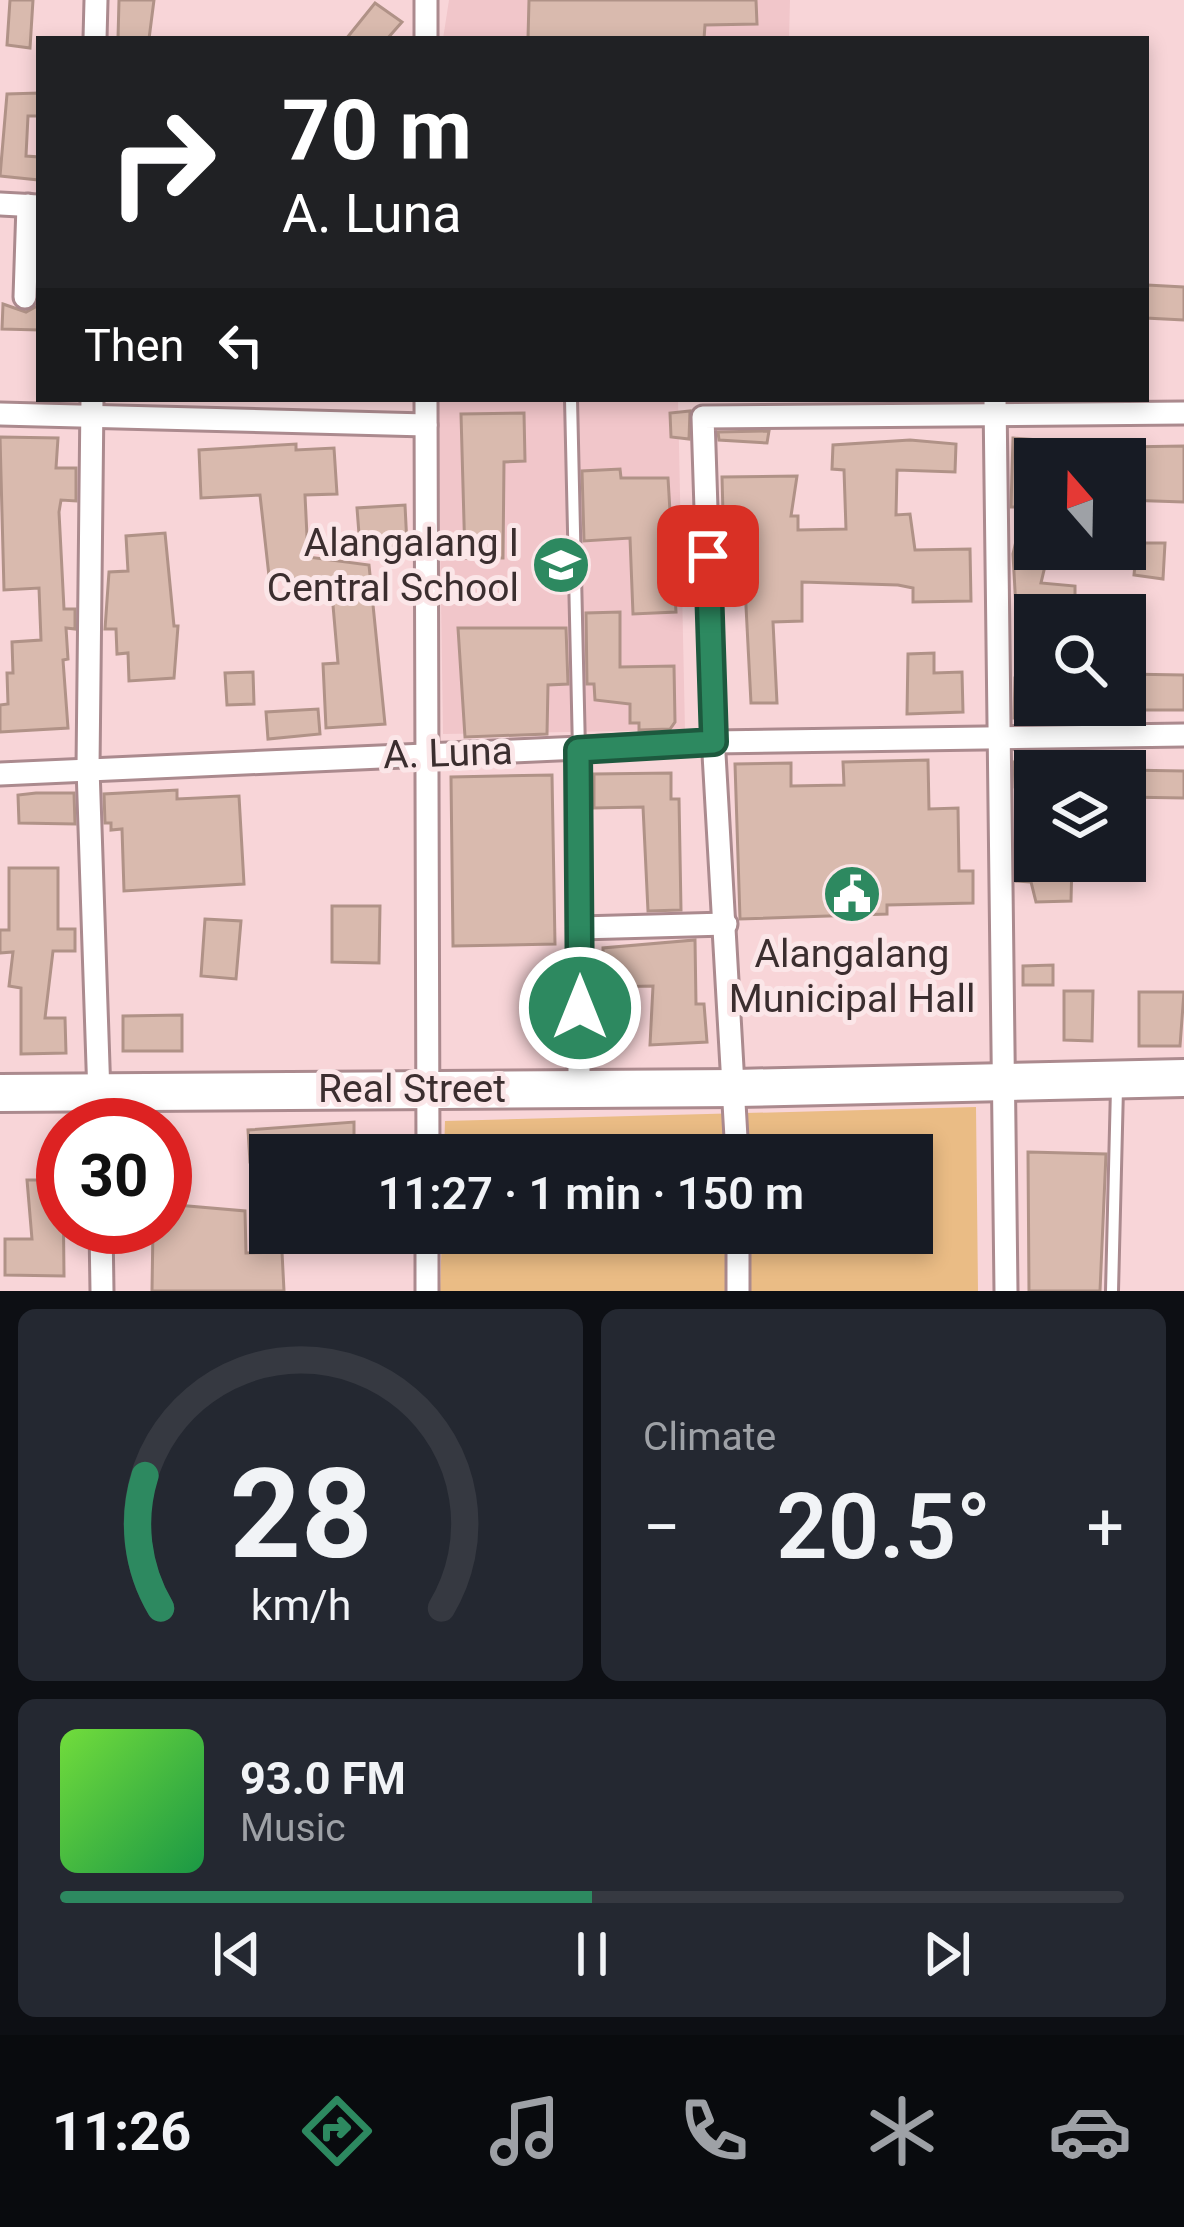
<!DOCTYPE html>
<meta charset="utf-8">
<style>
:root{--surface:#171b24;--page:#242831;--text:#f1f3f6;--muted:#9ea1a6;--line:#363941;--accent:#2d8960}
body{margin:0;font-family:Roboto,sans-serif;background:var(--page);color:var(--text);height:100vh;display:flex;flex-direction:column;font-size:45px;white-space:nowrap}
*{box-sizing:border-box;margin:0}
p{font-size:39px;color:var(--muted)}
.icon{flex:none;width:66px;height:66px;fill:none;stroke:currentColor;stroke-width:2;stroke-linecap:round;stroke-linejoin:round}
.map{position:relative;height:1291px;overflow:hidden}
.panel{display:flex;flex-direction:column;gap:18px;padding:18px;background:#0d0f14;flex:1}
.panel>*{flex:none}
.banner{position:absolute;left:36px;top:36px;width:1113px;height:366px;border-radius:0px;box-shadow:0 6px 18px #0003;background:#202124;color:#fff;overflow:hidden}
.needle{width:78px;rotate:340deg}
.fabs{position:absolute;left:1014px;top:438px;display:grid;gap:24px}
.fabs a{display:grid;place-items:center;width:132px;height:132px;border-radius:0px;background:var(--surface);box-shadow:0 6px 18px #0003;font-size:60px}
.speed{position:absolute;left:36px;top:1098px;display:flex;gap:24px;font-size:60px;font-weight:700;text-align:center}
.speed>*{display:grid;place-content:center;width:156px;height:156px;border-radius:50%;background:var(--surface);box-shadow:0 6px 18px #0003;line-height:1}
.speed .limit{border:18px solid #d22;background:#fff;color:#111}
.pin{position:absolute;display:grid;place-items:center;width:102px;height:102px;color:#fff;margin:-51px;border-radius:24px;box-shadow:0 6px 18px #0006}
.me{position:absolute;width:132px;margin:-66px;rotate:0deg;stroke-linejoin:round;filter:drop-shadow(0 0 9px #0008)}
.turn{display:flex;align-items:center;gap:42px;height:252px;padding:0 48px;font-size:54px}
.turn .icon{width:156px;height:156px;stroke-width:2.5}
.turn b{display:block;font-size:84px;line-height:102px}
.then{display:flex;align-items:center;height:114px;padding:0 48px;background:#0003;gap:24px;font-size:45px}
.big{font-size:90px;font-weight:600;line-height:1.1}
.panel .card{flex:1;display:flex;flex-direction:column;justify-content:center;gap:18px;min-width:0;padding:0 42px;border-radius:18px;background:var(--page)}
.panel .dial{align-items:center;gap:0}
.dial svg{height:312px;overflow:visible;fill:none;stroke:var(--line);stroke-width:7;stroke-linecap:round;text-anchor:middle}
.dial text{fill:var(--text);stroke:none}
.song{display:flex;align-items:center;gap:36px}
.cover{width:144px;height:144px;border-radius:18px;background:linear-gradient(135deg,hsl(100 70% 55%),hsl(140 70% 35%))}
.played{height:12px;border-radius:6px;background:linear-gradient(90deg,var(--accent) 50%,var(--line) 50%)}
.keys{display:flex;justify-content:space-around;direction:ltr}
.heat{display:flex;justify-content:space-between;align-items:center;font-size:66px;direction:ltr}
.panel .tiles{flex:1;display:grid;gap:18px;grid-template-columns:1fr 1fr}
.card:last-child{grid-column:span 2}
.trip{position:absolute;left:249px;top:1134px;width:684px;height:120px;border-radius:0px;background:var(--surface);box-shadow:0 6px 18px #0003;font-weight:600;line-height:120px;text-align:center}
.menu{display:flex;height:192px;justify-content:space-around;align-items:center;background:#090b0e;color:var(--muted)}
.menu .icon{width:84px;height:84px}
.menu .active{color:var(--accent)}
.menu b{font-size:54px;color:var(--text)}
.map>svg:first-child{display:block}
</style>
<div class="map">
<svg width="1184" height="1291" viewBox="0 0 1184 1291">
<rect width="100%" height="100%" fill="#f8d5d8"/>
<!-- built -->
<g fill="#f1c6ca">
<polygon points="449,0 790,0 789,39 443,39"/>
<polygon points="438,399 678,399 685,730 443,734"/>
</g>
<!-- green -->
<polygon fill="#eabc85" points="976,1107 978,1291 440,1291 442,1233 912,1233 912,1155 444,1155 445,1121"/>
<!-- building -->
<g fill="#d9baae" stroke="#b09287" stroke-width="3">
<polygon points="10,0 33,0 30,48 7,45"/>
<polygon points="119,0 154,0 149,39 118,39"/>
<polygon points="529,0 756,0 757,24 705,25 704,39 528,39"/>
<polygon points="375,3 402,22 387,39 346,39"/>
<polygon points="39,93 39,116 28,116 26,156 39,157 39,180 0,176 7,94"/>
<polygon points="1147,285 1184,287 1184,320 1146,318"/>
<polygon points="3,304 26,312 39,305 39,330 2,329"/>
<polygon points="690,411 689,439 671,437 670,413"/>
<polygon points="524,413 525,461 504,462 503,558 465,558 461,414"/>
<polygon points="769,431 767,443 719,440 718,432"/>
<polygon points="0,437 58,438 56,468 76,468 76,501 61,500 59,512 64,609 75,609 75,629 66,628 68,659 63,660 68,728 0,732 0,705 8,704 7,673 13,673 12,642 41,640 39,588 4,590"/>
<polygon points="1013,438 1078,443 1078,459 1035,459 1035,549 1049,549 1041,583 1075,586 1075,611 1016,609 1013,554 1024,507 1011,507"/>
<polygon points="910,440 956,444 955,472 897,470 896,515 910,514 915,550 970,549 971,601 913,602 913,588 898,585 802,582 802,621 773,622 777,703 751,703 745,587 725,587 722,477 797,476 791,516 798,516 798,530 846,529 844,470 832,469 833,445"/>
<polygon points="296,444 296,450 334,448 337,494 305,495 308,557 369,565 385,724 326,728 323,664 338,663 331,582 269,576 260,495 201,498 199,450"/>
<polygon points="1184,446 1184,502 1125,500 1125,447"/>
<polygon points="620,469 621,478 668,478 676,612 633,614 630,538 584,541 582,471"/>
<polygon points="405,505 407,545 360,547 357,508"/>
<polygon points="165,533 174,626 178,626 174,678 129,681 128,653 117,654 116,629 105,629 109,572 128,571 126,536"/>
<polygon points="1137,543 1165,543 1163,579 1134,575"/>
<polygon points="620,612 620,667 674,666 675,722 670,729 639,730 639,723 630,723 630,704 595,700 594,684 587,684 586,613"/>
<polygon points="458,628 566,628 568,684 548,685 547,734 465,737"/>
<polygon points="934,653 934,673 962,672 963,712 907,714 908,654"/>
<polygon points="253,672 254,704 227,705 225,673"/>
<polygon points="1125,674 1184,675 1184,710 1125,710"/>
<polygon points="1015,678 1035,678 1035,718 1014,718"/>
<polygon points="318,709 320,734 268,739 266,712"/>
<polygon points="928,760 929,809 958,808 959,871 973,871 973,903 887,905 887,914 740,919 735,764 791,763 791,786 844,785 843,762"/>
<polygon points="1035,761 1035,787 1015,787 1014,762"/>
<polygon points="1125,770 1184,771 1184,798 1125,797"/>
<polygon points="671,773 671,799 679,799 681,910 648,911 643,807 594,808 594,774"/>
<polygon points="552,775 555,944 453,946 451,777"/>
<polygon points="177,790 177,799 239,796 244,884 124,891 122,829 111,830 111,823 105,823 104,794"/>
<polygon points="36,793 74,793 75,824 19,823 18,795"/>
<polygon points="1016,854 1035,861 1072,861 1071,901 1036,902 1031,882 1016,881"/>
<polygon points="9,868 58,868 58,929 75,929 75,951 53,951 45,1018 65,1018 66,1053 21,1054 21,988 9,986 13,952 0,953 0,930 9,930"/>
<polygon points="332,906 380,906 379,963 332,962"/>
<polygon points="205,919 241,921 236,979 201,976"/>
<polygon points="695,940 696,1004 704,1004 707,1042 650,1045 653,986 603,987 603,948"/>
<polygon points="1053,965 1053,985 1023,985 1023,966"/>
<polygon points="1064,991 1093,991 1092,1041 1064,1040"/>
<polygon points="1139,992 1184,992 1180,1046 1139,1046"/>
<polygon points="182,1015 182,1051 123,1051 123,1016"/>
<polygon points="354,1122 354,1151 270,1155 270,1162 250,1162 248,1130"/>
<polygon points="1028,1152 1106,1154 1100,1291 1029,1291"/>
<polygon points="27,1180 63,1180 64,1276 5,1275 5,1239 32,1239"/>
<polygon points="165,1204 245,1211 246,1253 282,1252 284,1291 152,1291 153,1227 165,1227"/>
</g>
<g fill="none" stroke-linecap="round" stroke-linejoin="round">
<defs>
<g id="lane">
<polyline points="571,399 579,750"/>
<polyline points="1112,1291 1117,1088"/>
</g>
<g id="street">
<polyline points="426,0 426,39"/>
<polyline points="95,39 96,0"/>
<polyline points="0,204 38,206"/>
<polyline points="25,297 28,205"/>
<polyline points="92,399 88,768 100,1125"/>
<polyline points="426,399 428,1155"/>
<polyline points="995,399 1006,1291"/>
<polyline points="0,414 426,425"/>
<polyline points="579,750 579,1088"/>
<polyline points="0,774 714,742 1184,735"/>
<polyline points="580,928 726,924"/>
<polyline points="737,1155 714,754 703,417 1184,413"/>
<polyline points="101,1227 102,1291"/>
<polyline points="738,1233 738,1291"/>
<polyline points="427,1291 427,1233"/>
</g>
<polyline id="highway" points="0,1093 736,1088 1184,1078"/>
</defs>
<!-- lane casing -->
<use href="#lane" stroke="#ab8a8e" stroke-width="16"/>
<!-- street casing -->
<use href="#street" stroke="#ab8a8e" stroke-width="27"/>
<!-- highway casing -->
<use href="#highway" stroke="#ab8a8e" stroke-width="42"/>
<!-- lane -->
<use href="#lane" stroke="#fff" stroke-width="10"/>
<!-- street -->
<use href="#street" stroke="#fff" stroke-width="21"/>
<!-- highway -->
<use href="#highway" stroke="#fff" stroke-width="36"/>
</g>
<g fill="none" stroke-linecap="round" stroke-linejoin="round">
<defs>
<polyline id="route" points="580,1008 578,750 714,742 708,556"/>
</defs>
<!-- route casing -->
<use href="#route" stroke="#1d593e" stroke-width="30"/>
<!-- route -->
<use href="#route" stroke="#2d8960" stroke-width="21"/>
</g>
<!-- icons -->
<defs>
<symbol id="school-disc" viewBox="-11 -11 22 22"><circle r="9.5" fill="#2d8960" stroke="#fbe6e8"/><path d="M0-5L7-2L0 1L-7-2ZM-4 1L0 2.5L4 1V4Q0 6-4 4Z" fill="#fff"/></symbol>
<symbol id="civic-disc" viewBox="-11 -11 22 22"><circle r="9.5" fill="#2d8960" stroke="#fbe6e8"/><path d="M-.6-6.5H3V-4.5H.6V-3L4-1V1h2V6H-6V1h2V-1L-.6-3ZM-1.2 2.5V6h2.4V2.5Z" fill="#fff"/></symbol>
</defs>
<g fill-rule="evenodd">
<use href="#school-disc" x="528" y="532" width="66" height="66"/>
<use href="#civic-disc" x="819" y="861" width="66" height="66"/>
</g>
<g text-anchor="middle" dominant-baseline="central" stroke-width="10" stroke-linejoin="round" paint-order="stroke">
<!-- poi labels -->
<g font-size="39" fill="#3b2e2f" stroke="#fbe6e8" text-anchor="end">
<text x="519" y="543">Alangalang I<tspan x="519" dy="45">Central School</tspan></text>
<text x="852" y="954" text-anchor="middle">Alangalang<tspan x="852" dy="45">Municipal Hall</tspan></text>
</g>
<!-- street labels -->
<g font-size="39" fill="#3b2e2f" stroke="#fbe6e8">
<text transform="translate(448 753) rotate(-2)">A. Luna</text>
<text x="412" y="1089">Real Street</text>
</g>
</g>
</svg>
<div class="fabs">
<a><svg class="needle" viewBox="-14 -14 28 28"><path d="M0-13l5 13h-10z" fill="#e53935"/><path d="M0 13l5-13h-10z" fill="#9ea1a6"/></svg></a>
<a><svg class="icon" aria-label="search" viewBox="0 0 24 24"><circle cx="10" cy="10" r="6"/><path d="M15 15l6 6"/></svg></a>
<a><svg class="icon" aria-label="layers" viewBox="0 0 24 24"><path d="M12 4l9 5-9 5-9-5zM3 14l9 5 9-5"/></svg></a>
</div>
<div class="speed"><div class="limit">30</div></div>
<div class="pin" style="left:708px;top:556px;background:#d93025"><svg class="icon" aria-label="arrive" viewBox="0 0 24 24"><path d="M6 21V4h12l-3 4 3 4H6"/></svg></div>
<svg class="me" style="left:580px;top:1008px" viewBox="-20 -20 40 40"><circle r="17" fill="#2d8960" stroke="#fff" stroke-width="3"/><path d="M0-11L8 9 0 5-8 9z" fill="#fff"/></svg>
<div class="trip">11:27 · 1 min · 150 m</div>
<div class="banner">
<div class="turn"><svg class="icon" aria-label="right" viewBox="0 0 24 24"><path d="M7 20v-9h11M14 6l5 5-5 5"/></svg><div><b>70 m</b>A. Luna</div></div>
<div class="then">Then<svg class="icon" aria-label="left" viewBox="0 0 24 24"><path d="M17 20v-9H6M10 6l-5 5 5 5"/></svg></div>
</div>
</div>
<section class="panel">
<div class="tiles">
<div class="card dial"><svg viewBox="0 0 100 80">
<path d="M14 69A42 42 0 1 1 86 69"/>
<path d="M14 69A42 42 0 0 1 10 35" stroke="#2d8960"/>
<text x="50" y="56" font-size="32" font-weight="700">28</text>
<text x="50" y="72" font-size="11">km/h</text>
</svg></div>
<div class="card"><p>Climate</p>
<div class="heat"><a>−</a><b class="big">20.5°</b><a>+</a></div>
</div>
<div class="card">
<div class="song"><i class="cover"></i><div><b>93.0 FM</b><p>Music</p></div></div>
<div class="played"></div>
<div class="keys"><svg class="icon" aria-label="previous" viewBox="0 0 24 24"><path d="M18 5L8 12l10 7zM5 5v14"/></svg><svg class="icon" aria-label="pause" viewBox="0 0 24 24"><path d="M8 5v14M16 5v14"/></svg><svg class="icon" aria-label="next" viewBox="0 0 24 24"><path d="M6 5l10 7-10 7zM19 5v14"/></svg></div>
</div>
</div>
</section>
<nav class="menu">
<b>11:26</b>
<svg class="icon active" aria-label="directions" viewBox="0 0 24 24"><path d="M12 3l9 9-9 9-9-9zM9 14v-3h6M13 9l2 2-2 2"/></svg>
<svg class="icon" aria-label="music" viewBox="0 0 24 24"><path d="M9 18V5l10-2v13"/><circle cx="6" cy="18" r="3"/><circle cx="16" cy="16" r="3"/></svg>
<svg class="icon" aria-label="phone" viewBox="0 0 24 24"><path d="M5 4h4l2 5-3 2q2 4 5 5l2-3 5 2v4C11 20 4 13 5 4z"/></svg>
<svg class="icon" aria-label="climate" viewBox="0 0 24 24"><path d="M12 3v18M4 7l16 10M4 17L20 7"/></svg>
<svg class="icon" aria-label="car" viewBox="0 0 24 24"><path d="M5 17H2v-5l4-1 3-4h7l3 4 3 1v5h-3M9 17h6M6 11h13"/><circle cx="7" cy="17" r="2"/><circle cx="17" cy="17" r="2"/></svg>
</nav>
